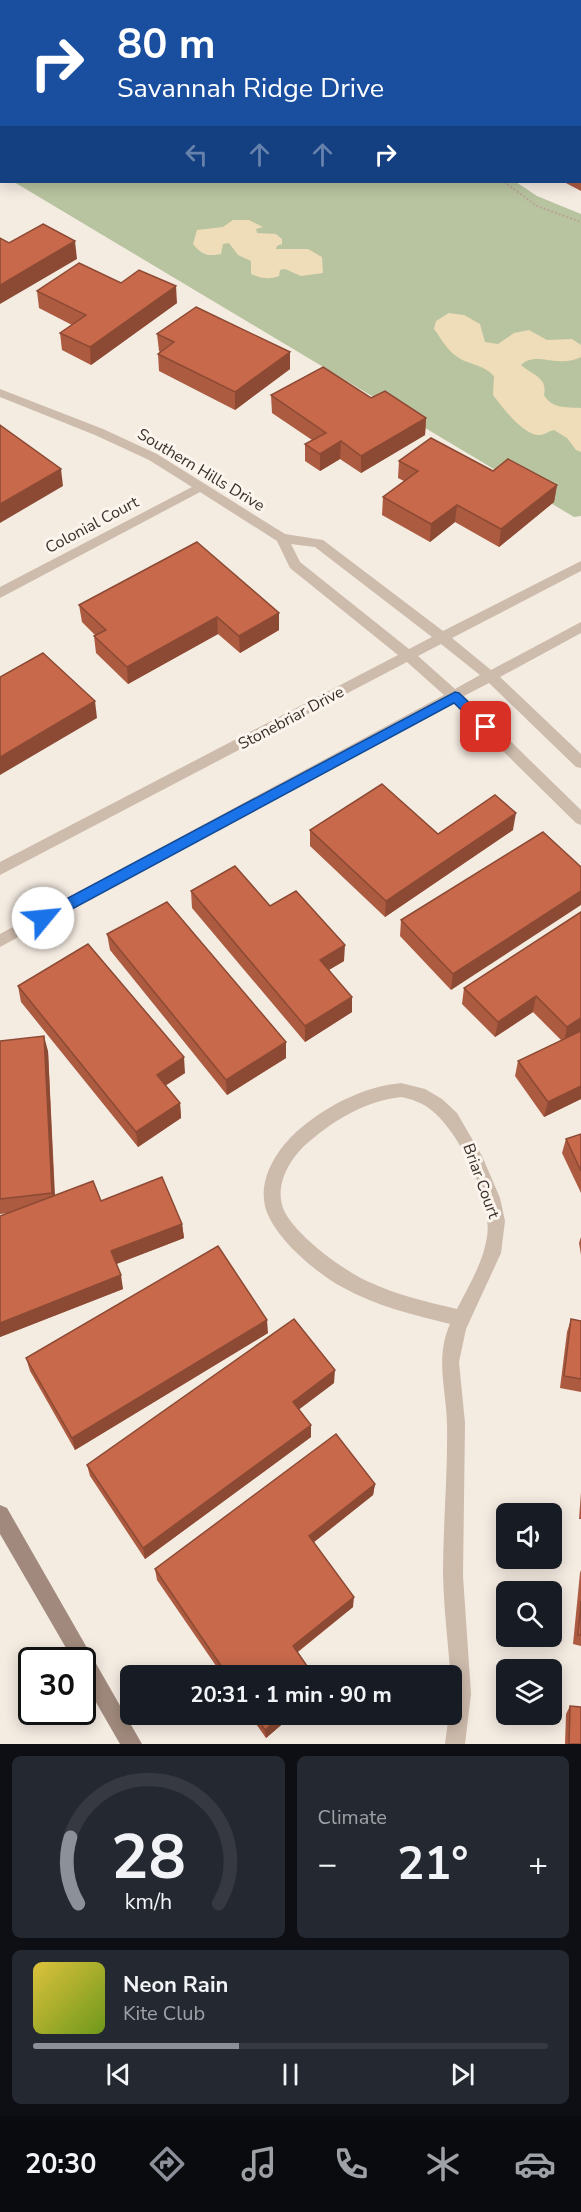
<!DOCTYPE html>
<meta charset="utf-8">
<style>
:root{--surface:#171b24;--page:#242831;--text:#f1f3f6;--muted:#9ea1a6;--line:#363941;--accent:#8c9099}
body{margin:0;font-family:"Nunito Sans",sans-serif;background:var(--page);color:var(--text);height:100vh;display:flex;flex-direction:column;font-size:22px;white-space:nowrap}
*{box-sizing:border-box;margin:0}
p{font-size:20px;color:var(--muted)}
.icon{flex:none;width:33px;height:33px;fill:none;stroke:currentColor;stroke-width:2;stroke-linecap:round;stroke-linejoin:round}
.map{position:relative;height:1744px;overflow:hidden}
.details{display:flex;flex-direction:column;gap:12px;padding:12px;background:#0d0f14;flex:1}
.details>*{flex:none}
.guide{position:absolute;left:0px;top:0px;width:582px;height:183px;box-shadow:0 3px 15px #0003;background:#1a4fa0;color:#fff;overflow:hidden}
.tools{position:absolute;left:496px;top:1503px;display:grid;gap:12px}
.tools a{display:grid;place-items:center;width:66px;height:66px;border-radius:9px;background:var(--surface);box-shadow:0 3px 15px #0003;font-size:30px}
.speed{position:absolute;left:18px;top:1647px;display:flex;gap:12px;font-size:30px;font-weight:700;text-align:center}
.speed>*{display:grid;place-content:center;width:78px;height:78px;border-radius:50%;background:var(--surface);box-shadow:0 3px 15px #0003;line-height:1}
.speed .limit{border:3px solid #111;border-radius:9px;background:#fff;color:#111}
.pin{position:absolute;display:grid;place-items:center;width:51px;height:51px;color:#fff;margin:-26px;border-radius:12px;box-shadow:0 3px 9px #0006}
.me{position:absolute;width:66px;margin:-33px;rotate:62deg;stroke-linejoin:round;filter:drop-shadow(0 0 4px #0008)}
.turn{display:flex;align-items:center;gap:21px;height:126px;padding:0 18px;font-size:27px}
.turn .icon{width:78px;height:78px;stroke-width:2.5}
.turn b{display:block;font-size:42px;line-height:51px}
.lanes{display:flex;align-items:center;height:57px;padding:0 18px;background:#0003;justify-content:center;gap:30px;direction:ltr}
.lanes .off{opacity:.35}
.big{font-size:45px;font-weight:700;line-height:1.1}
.details .card{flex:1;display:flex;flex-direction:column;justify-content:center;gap:9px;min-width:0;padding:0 21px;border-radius:9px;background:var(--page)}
.details .dial{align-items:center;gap:0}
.dial svg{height:156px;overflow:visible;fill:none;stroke:var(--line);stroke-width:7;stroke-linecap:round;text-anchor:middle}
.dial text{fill:var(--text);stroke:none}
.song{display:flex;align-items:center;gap:18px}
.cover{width:72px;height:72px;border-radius:9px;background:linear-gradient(135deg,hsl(50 70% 55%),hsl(80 70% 35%))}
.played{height:6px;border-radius:3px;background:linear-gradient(90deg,var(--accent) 40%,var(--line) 40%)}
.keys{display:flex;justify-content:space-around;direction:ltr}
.heat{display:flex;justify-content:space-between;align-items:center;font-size:33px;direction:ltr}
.details .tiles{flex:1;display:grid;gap:12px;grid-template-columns:1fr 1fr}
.card:last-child{grid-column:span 2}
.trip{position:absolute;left:120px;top:1665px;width:342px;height:60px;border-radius:9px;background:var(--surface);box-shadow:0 3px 15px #0003;font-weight:700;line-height:60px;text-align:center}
.tab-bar{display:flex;height:96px;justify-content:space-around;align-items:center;background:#090b0e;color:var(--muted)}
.tab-bar .icon{width:42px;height:42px}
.tab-bar .on{color:var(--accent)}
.tab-bar b{font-size:27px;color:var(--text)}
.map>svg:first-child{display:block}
</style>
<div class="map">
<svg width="581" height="1744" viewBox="0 0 581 1744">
<rect width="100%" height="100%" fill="#f4ebe1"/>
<!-- green -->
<polygon fill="#b8c4a0" points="14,182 516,182 537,196 581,214 581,516 574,517"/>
<!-- sand -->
<g fill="#efdcb8">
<path d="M233,220H249L263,227L256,229L257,233L276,234L282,239V244L277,246L276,249H308L322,257L323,273L301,276L285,269L280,270L279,276C268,280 261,278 251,274V261L238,255L229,243L223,244L221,254C207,257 201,254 193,244L197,230L223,227Z"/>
<path d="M449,313L464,315L480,324L485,342L498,344L514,333L529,330L547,340L572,339L581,345V357C558,369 536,350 521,365C532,375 548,377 544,395C552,409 566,407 581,408V452L576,450L567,438L554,430C549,431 544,435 540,435C524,436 502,407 493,395L494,376C483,364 468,365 456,356C446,349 441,338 434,329L436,321Z"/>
</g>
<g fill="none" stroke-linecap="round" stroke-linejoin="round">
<!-- path -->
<polyline stroke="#b9a596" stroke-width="2" stroke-dasharray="2 2" stroke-linecap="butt" points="504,182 537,206 581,222"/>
<!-- street -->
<g fill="#cdbbac" fill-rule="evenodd">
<path d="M0,389L103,429L157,454L285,534L323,540L443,631L581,561V571L452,638L491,670L581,622V633L500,677L581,754V768L576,767L489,683L464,696L581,810V825L576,823L453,702L0,947V934L444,695L407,662L0,875V862L398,655L290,568L277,541L200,492L0,598V587L192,487L149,460L95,435L0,397ZM291,544L315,547L432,637L409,649L300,562ZM441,644L480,675L455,689L418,656Z"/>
<path d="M401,1083L425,1089L442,1099L457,1113L482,1156L500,1198L505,1221L501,1253L466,1329L459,1362L465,1423L463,1576L471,1694L465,1744H445L449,1714H452C452,1668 444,1622 443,1574C443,1524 448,1473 447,1423C446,1388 435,1358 450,1324C413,1315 376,1306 342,1287C316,1273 272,1236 265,1206C258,1176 280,1145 302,1127C330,1104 364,1087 401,1083ZM401,1097C411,1099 421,1102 430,1109C459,1131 493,1200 487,1237C483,1263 469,1285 457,1309C427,1302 397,1295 369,1282C344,1271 293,1234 283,1208C274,1183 292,1155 311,1140C337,1118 367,1101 401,1097Z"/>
</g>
<!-- secondary -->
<polygon fill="#a18a7d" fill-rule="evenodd" points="0,1505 7,1508 142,1744 120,1744 82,1678 82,1660 73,1660 0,1534"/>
</g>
<!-- wall -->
<g fill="#ac5a40">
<polygon points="181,0 318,0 318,2 183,2"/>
<polygon points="580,123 581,123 581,191 564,182 580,182"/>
<polygon points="121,283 177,303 91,365 62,350 60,333 72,325 39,308 37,291"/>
<polygon points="157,334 290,369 235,410 159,371 158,354 160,352 159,351"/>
<polygon points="271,395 371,398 426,418 425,435 361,473 340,459 320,471 305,461 305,444 312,440 272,413"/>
<polygon points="399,461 493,471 557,485 554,502 499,547 455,522 430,542 382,515 383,497 404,481 398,478"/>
<polygon points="197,542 279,630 240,653 218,634 128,684 96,653 94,636 95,635 82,622 79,605"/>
<polygon points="310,830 438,834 513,830 385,917 310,846"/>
<polygon points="543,832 451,990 400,936 401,920"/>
<polygon points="191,891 270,906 344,961 329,970 352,1012 305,1042 192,908"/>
<polygon points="581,912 581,1099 544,1117 515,1076 518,1061 561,1040 533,1012 495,1037 462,1004 464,988"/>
<polygon points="107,934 286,1058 227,1095 110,950"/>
<polygon points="18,986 185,1073 165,1086 180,1103 181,1118 138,1147 21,1002"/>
<polygon points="0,1041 48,1051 55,1195 101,1201 182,1224 184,1238 116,1264 123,1289 0,1337 0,1216 9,1213 0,1214"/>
<polygon points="581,1134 581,1193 562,1153 566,1139"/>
<polygon points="581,1237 581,1255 579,1243"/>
<polygon points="571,1319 581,1321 581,1392 560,1388 567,1332"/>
<polygon points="268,1333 75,1450 30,1371 26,1358"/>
<polygon points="334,1383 299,1409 311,1425 311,1437 145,1559 90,1476 87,1465"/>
<polygon points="375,1484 373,1495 314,1542 353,1607 298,1652 314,1676 223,1676 157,1580 155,1569"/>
<polygon points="581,1492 581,1519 579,1519"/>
<polygon points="581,1570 581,1646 573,1644 580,1573"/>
<polygon points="570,1706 581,1744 565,1744 566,1714"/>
<polygon points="249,1714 294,1714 266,1738"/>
</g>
<!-- shaded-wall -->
<g fill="#8c4a34">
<polygon points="298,0 318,0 318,2 293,2"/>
<polygon points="75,241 77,259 0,304 0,285"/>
<polygon points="176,286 177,303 91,365 90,347"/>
<polygon points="290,352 290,369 235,410 235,392"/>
<polygon points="426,418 425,435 361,473 361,456"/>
<polygon points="341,441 340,459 320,471 320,454"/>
<polygon points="61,469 63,486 0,523 0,504"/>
<polygon points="557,485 554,502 499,547 501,529"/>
<polygon points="457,505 455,522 430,542 431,524"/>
<polygon points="279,613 279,630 240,653 239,636"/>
<polygon points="217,617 218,634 128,684 127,667"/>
<polygon points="95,701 97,718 0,775 0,757"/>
<polygon points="516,813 513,830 385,917 386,901"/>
<polygon points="581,891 581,905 451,990 453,974"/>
<polygon points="345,945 344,961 320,975 320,960"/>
<polygon points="536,996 533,1012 495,1037 498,1022"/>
<polygon points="352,997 352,1012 305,1042 305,1026"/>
<polygon points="581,1018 581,1031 564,1043 567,1027"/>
<polygon points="44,1036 48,1051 55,1207 52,1193"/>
<polygon points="286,1042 286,1058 227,1095 226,1080"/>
<polygon points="184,1057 185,1073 158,1090 157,1075"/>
<polygon points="581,1086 581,1099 544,1117 548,1102"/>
<polygon points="180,1103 181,1118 138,1147 136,1132"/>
<polygon points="182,1224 184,1238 114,1265 111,1251"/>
<polygon points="121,1275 123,1289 0,1337 0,1323"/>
<polygon points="267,1320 268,1333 75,1450 72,1438"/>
<polygon points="335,1370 334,1383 293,1414 293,1402"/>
<polygon points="311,1425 311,1437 145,1559 143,1548"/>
<polygon points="375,1484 373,1495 309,1546 309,1536"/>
<polygon points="354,1597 353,1607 293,1655 293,1646"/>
<polygon points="284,1714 294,1714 266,1738 265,1730"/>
</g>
<!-- building -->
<g fill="#c8694b" stroke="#8c4a34" stroke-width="1.5">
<polygon points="200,0 298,0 293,2 202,2"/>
<polygon points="471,0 522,0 521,2 471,2"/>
<polygon points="580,74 581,74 580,107"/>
<rect x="580" y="123" width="1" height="50"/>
<polygon points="43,224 75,241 0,285 0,238 9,243"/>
<polygon points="79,263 121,283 139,270 176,286 90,347 60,333 86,315 37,291"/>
<polygon points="196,307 290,352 235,392 158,354 174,342 157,334"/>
<polygon points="323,367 371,398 385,391 426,418 361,456 341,441 320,454 305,444 326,433 271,395"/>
<polygon points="0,425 61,469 0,504"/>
<polygon points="431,438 493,471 508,459 557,485 501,529 457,505 431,524 383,497 418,471 399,461"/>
<polygon points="197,542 279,613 239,636 217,617 127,667 94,636 106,630 79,605"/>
<polygon points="43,653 95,701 0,757 0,677"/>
<polygon points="382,784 438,834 495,795 516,813 386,901 310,830"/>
<polygon points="543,832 581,867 581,891 453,974 401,920"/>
<polygon points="235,866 270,906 296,891 345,945 320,960 352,997 305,1026 191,891"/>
<polygon points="167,902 286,1042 226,1080 107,934"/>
<polygon points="581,912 581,1018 567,1027 536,996 498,1022 464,988"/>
<polygon points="88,944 184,1057 157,1075 180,1103 136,1132 18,986"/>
<polygon points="581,1031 581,1086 548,1102 518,1061"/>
<polygon points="44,1036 52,1193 0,1199 0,1041"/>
<polygon points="581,1134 581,1171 566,1139"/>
<polygon points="162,1177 182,1224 111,1251 121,1275 0,1323 0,1216 93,1181 101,1201"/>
<polygon points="218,1246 267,1320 72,1438 26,1358"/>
<polygon points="294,1319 335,1370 293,1402 311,1425 143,1548 87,1465"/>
<polygon points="571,1319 581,1321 581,1379 564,1376"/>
<polygon points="336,1434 375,1484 309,1536 354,1597 293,1646 314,1676 228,1676 155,1569"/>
<polygon points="581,1601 581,1635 578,1635"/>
<polygon points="570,1706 581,1707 581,1744 569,1744"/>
<polygon points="254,1714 284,1714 265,1730"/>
</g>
<!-- route -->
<polygon fill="#1a73e8" stroke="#114b97" stroke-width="1.5" points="455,692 459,693 491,724 493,727 491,730 482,730 454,703 48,922 38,922 36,918 38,914"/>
<g text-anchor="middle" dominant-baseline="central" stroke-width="6" stroke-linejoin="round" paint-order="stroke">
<!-- street labels -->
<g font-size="16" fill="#3b302b" stroke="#fbf5ee">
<text transform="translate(201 470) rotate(31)">Southern Hills Drive</text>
<text transform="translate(92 525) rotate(-28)">Colonial Court</text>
<text transform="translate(291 718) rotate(-28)">Stonebriar Drive</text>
<text transform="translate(481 1181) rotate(70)">Briar Court</text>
</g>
</g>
</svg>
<div class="tools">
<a><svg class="icon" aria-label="sound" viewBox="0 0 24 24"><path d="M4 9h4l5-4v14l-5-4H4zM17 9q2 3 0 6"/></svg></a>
<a><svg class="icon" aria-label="search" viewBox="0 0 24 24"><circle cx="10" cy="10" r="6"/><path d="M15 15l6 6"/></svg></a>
<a><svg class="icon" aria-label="layers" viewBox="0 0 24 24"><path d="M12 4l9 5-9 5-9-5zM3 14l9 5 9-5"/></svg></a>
</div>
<div class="speed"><div class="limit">30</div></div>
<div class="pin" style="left:486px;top:727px;background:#d93025"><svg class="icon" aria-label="arrive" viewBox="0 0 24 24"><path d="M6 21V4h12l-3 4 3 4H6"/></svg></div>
<svg class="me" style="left:43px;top:918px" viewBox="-20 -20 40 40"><circle r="19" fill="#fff"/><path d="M0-13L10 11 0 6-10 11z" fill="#1a73e8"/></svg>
<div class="trip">20:31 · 1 min · 90 m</div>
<div class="guide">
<div class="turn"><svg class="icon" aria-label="right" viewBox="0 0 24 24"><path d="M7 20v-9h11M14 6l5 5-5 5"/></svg><div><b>80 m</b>Savannah Ridge Drive</div></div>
<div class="lanes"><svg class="icon off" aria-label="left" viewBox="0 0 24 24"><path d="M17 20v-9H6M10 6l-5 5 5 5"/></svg><svg class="icon off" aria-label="ahead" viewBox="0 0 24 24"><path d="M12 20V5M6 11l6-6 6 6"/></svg><svg class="icon off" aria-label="ahead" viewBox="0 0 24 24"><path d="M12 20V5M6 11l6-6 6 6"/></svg><svg class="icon" aria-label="right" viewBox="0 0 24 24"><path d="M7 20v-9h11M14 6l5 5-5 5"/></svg></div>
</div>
</div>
<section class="details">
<div class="tiles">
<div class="card dial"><svg viewBox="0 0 100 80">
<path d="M14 69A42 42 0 1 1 86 69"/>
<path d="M14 69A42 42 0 0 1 10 35" stroke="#8c9099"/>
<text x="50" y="56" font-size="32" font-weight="700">28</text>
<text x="50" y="72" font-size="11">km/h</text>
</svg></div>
<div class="card"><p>Climate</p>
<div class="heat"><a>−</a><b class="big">21°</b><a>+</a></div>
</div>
<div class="card">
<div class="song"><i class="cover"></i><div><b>Neon Rain</b><p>Kite Club</p></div></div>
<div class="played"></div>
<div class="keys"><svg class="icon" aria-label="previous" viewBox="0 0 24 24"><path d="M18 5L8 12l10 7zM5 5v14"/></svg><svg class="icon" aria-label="pause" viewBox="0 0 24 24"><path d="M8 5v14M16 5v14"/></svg><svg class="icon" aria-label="next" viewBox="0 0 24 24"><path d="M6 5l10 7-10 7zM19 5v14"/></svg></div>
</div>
</div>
</section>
<nav class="tab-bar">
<b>20:30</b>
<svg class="icon on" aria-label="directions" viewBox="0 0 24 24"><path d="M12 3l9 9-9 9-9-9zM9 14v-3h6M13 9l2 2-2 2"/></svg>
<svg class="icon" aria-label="music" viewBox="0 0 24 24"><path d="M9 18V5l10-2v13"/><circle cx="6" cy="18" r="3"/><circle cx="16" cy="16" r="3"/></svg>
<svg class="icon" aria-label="phone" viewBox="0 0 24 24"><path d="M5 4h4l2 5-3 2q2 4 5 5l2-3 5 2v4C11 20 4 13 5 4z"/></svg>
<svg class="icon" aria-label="climate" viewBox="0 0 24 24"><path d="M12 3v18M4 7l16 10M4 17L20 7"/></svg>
<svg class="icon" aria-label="car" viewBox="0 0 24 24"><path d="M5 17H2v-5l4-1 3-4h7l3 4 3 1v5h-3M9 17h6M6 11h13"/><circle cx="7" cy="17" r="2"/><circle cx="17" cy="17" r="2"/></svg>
</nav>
